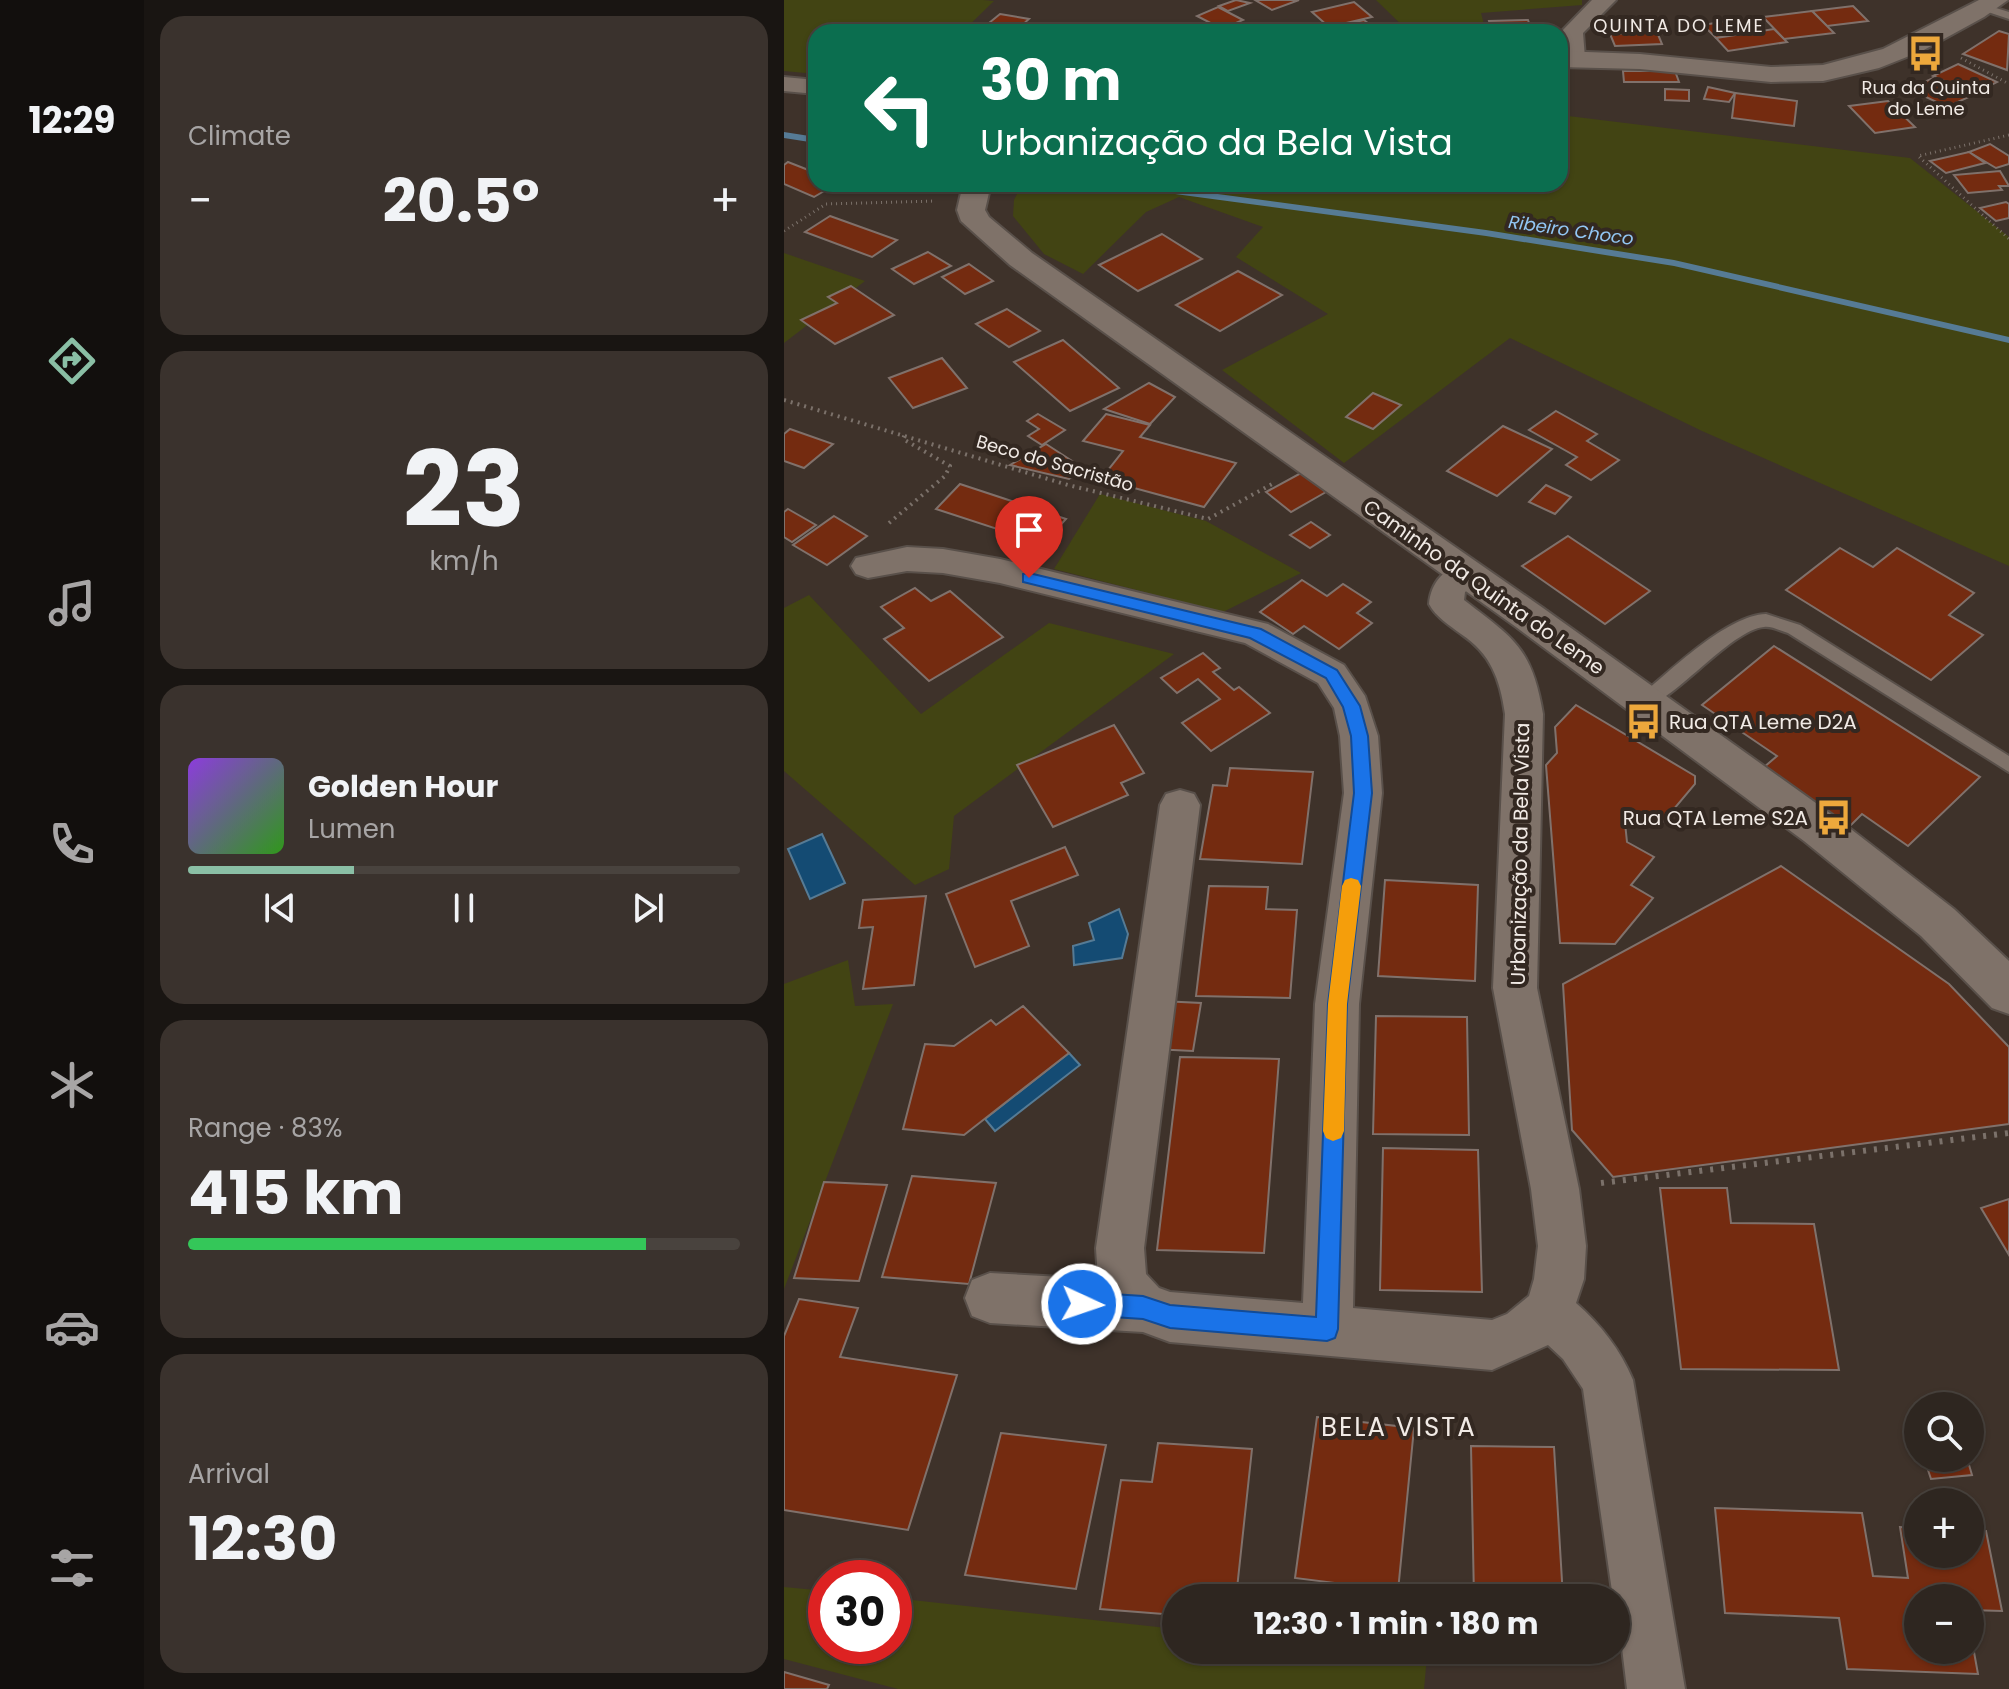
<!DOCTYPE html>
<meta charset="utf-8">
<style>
:root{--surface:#2e2620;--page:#3a322d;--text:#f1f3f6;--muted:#a7a5a5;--line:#49433e;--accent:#8abfa5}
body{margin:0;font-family:Poppins,sans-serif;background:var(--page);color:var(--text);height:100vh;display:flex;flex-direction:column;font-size:30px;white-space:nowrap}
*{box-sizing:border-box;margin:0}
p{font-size:26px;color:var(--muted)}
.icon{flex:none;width:44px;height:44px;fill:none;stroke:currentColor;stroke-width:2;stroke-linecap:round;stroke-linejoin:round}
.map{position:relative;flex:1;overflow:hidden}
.side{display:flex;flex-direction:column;gap:16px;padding:16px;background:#191512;width:640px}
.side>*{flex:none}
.top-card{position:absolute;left:24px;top:24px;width:760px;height:168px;border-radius:24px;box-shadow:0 2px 6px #0004,0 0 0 2px var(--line);background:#0b6e4f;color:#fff;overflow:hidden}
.tools{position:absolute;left:1120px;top:1392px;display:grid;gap:16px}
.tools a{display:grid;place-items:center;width:80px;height:80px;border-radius:50%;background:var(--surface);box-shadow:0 2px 6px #0004,0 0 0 2px var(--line);font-size:40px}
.speed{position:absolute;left:24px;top:1560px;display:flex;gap:16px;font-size:40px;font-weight:700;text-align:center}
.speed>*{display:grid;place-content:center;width:104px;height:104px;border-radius:50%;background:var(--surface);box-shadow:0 2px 6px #0004,0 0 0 2px var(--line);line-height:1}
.speed .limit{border:12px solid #d22;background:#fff;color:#111}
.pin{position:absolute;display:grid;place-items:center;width:68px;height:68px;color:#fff;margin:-82px -34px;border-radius:50% 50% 50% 0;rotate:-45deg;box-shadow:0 0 8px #0007}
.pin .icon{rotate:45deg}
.me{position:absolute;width:88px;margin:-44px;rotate:93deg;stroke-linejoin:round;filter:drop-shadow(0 0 6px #0008)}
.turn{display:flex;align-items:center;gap:28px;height:168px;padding:0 40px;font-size:36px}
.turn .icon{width:104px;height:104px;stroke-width:2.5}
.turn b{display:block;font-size:56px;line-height:68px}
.big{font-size:60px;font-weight:700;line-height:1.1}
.side .tile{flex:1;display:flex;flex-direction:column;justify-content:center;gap:12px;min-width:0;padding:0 28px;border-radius:24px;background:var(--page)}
.side .dial{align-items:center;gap:0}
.dial b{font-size:104px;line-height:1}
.song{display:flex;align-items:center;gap:24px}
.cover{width:96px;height:96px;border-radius:12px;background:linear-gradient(135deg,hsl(270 70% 55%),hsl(110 70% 35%))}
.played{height:8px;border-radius:4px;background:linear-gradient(90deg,var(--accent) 30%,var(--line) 30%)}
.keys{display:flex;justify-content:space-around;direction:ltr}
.heat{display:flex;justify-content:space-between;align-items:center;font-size:44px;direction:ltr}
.charge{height:12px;border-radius:6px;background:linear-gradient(90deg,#34c759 83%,var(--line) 0)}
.trip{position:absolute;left:378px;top:1584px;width:468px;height:80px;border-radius:40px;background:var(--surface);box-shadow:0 2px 6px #0004,0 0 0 2px var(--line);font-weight:700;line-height:80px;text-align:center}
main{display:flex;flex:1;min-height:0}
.tab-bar{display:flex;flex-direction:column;width:144px;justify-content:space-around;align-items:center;background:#120f0d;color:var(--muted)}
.tab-bar .icon{width:56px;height:56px}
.tab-bar .selected{color:var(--accent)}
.tab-bar b{font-size:36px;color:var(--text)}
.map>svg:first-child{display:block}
</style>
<main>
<nav class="tab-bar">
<b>12:29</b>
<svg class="icon selected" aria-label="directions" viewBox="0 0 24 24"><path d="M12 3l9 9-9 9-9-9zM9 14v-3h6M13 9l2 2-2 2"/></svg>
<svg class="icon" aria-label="music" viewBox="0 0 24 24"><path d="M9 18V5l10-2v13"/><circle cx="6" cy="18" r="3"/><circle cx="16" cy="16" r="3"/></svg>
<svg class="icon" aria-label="phone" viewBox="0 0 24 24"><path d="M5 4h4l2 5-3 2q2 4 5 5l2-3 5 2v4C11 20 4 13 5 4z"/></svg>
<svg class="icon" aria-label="climate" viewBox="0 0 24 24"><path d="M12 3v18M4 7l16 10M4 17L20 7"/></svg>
<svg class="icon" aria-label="car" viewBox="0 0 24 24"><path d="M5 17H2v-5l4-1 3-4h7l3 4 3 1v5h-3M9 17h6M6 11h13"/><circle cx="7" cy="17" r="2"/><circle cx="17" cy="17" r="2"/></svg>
<svg class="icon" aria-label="filters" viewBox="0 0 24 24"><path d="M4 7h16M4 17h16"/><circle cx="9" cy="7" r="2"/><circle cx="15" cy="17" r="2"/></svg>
</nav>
<section class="side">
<div class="tile"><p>Climate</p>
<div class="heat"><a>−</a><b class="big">20.5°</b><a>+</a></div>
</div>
<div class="tile dial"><b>23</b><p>km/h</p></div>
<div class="tile">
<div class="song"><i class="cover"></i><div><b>Golden Hour</b><p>Lumen</p></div></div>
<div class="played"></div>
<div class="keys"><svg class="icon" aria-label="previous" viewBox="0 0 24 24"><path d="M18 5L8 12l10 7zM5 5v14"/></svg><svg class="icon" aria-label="pause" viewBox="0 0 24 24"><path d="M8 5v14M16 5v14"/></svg><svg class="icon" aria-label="next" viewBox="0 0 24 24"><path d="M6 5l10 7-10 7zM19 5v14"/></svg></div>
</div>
<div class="tile"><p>Range · 83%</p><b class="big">415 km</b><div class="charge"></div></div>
<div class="tile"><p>Arrival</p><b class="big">12:30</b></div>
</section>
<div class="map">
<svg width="1225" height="1689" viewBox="0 0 1225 1689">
<rect width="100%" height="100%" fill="#3e322a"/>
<!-- green -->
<g fill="#424413">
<polygon points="0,0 199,0 210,1 178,32 32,32 32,74 0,71"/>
<polygon points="592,0 798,0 798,5 697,13 702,32 625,32"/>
<path d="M776,115L1126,158L1225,237V566L918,431L726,338L560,463L438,370L544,314L452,257L479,227L395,197L362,212L299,274L260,254L229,216L230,200L238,184C263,184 287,190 310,184H776Z"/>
<polygon points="0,253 81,281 0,343"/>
<polygon points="316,494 422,521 517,573 439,612 270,569"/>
<polygon points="25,595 137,714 265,623 390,654 170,816 165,869 131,885 0,771 0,608"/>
<polygon points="64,960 71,1006 109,1004 0,1289 0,984"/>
<polygon points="0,1587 42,1591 42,1646 110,1646 110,1598 392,1629 392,1650 589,1650 643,1656 640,1689 114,1689 0,1659"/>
</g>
<!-- water -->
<g fill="#144b73" stroke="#567b95" stroke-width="2">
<polygon points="38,834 61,883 26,899 4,849"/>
<polygon points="335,909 344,934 338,958 290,965 289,946 310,940 305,923"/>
<polygon points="285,1053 296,1065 211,1131 201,1119"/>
</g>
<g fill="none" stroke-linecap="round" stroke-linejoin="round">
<!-- stream -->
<g fill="#567b95" fill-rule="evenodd">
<polygon points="0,132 32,137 32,143 0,138"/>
<polygon points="334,184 359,184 702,230 890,260 1225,337 1225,343 890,266 702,236 339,187"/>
</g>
</g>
<!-- building -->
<g fill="#742b10" stroke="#80716b" stroke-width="2">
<polygon points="452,0 466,3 444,11 435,6"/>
<polygon points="471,0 515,0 488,10"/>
<polygon points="570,2 588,17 545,27 528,12"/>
<polygon points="1069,6 1084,21 1043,26 1028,11"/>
<polygon points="434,7 459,20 438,29 413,16"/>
<polygon points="1028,11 1050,33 1000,39 979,17"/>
<polygon points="216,14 245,19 230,32 194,32"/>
<polygon points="955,19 968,33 932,38 919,25"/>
<polygon points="580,20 595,32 551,32 546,28"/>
<polygon points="744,20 748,32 708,32 705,21"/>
<polygon points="990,29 1003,42 944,51 932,38"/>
<polygon points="1215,31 1225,34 1223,70 1179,54"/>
<polygon points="873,32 878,44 831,46 826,34"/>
<polygon points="1174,64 1213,82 1189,94 1149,76"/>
<polygon points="839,71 891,71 895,82 840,82"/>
<polygon points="1149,78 1187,96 1163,107 1125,89"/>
<polygon points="924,87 951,93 945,102 920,99"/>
<polygon points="881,89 905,90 905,101 881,100"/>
<polygon points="951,93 1013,101 1010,126 948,118"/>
<polygon points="1104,101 1131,127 1091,133 1065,106"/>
<polygon points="1206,144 1225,156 1225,164 1212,168 1185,152"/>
<polygon points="1185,152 1201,163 1162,173 1146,161"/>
<polygon points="4,162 32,173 32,184 52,184 30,197 0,184 0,165"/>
<polygon points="1216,171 1225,186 1215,186 1218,190 1184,193 1170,175"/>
<polygon points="1222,202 1225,204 1225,218 1212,221 1196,208"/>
<polygon points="46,216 113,240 88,257 21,232"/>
<polygon points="378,234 418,259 354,291 315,265"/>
<polygon points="144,252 167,266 130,284 108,269"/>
<polygon points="185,264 209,281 181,294 158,277"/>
<polygon points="454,271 498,295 436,331 392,305"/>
<polygon points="67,286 110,315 51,344 17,320 53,303 44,297"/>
<polygon points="223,309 256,331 225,347 192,324"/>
<polygon points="279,340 335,388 286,411 230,362"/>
<polygon points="158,358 183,388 129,408 105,378"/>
<polygon points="365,383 391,397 366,424 320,409"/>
<polygon points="589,393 617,405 589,429 562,417"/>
<polygon points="772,411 813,434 803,441 835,460 807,480 782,465 793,457 745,430"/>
<polygon points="254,414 281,430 258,445 244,436 255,429 243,421"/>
<polygon points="322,414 366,425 356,437 452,463 420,507 317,479 339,451 299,441"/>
<polygon points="719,426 768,449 713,496 663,471"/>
<polygon points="6,429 49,444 20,468 0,461 0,434"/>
<polygon points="262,444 299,468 285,479 226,465"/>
<polygon points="517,473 542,492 507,512 482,492"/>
<polygon points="176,484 282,519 259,544 152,509"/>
<polygon points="762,485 787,497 771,514 745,502"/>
<polygon points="4,509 32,525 8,542 0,537 0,512"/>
<polygon points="50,516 83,536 43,565 9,545"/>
<polygon points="527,522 546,535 526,548 506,535"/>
<polygon points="784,536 866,591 821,624 738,566"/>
<polygon points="1056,548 1089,567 1113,548 1190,593 1165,615 1199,635 1147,680 1002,590"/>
<polygon points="518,580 543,596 559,584 587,602 573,613 588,623 555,649 520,626 509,634 476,612"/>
<polygon points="131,588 147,601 166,591 219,637 145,681 100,639 120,628 97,607"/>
<polygon points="990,646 1196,777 1124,846 1078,814 1064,828 979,768 993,756 918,705"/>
<polygon points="419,653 436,668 429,672 450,690 455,687 486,713 427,751 398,723 436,699 414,679 393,693 377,678"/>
<polygon points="792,705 911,776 911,784 879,822 841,823 843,842 870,857 847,885 869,898 831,944 776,943 762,765 773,753 771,727"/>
<polygon points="330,725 360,773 337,783 344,795 269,827 233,765"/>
<polygon points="446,768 529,772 518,864 416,859 429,785 443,786"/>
<polygon points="281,847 294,875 227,901 245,946 191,967 162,894"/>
<polygon points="997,866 1165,984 1225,1047 1225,1124 829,1177 788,1130 779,984"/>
<polygon points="601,880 694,885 691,981 594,976"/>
<polygon points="425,886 484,887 482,909 513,910 506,998 412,996"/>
<polygon points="142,896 130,985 79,989 89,927 75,928 79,900"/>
<polygon points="377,1001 417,1003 409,1051 369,1049"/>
<polygon points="239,1006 285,1053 180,1135 119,1129 141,1044 170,1046 207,1020 212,1025"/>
<polygon points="592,1016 683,1017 685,1135 589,1134"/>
<polygon points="396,1057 495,1059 480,1253 373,1250"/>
<polygon points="599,1148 694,1150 698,1292 596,1290"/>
<polygon points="128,1176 212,1183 185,1284 98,1277"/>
<polygon points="40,1182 103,1185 75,1281 10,1278"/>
<polygon points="876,1188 943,1188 947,1223 1030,1224 1055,1370 897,1369"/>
<polygon points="1225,1199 1225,1255 1197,1208"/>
<polygon points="15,1299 74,1308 56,1357 173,1375 124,1530 0,1510 0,1336"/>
<polygon points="533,1417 630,1428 614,1591 511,1578"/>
<polygon points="217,1433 322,1445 292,1589 181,1575"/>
<polygon points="374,1443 468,1449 452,1598 392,1598 392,1615 316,1609 337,1480 368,1482"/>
<polygon points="687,1446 770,1447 779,1598 690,1598"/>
<polygon points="1140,1458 1183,1458 1188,1475 1147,1479"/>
<polygon points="931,1508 1078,1513 1089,1576 1124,1578 1116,1527 1134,1528 1134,1554 1186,1554 1186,1530 1202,1531 1218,1611 1186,1610 1186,1598 1134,1598 1134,1650 1186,1650 1186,1630 1194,1674 1063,1669 1055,1618 941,1613"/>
<polygon points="692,1650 782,1650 783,1653 692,1652"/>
<polygon points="0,1672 45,1685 43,1689 0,1689"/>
</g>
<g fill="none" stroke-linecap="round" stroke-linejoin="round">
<defs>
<g id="service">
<polygon points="1199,4 1225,12 1225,19 1195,9 1194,7"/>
<path d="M982,614L1016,625L1225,756V772L1004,633C996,631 988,626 980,627C946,629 879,714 855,707L853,702L855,697C885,672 943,615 982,614Z"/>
</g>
<g id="minor">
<polygon points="808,0 832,0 799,33 801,58 797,63 781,63 777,58 777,32"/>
<polygon points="0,77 32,80 32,94 0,91"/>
<path d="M123,547L159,549L216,559L484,624L560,665L581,696L594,736L598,793L575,1004L569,1308L708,1320L723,1314L745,1296L750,1279L754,1246L747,1189L709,988L721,714C716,679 707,654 677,634C665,625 652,617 645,604C647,578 668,559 694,567L699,575L694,583L681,592L680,600C729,638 748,647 759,714L753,988L795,1189L802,1246L800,1279L792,1303C817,1325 836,1349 849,1380L901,1689H843L832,1598H829L799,1389L779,1359L764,1345L708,1370L386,1342L359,1332L206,1323L188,1316L181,1298L188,1280L206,1273L314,1279L312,1248L376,805L382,794L396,790L410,794L416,805L360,1248L362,1274L375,1288L386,1292L519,1303L531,1004L560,793L556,736L550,708L534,683L461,643L216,583L159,573L123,571L84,578L72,574L67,566L72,558Z"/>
</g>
<g id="tertiary">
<polygon points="1195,0 1224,0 1200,17 1138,51 1095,68 1039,81 987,82 856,69 776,67 776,51 856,54 987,67 1039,65 1099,49"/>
<polygon points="179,184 207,184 201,210 205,217 248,253 759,608 1050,816 1170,909 1225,961 1225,1014 1208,1008 1137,936 1020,841 732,627 226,265 177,221 173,210"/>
</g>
</defs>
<!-- service casing -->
<use href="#service" stroke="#59504a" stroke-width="4"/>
<!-- minor casing -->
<use href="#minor" stroke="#59504a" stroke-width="4"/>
<!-- tertiary casing -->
<use href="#tertiary" stroke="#59504a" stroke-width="4"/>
<!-- path-far2 -->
<g stroke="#7b716a" stroke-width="3" stroke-dasharray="1 4" stroke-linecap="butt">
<polyline points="1177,58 1225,84"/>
<polyline points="1225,135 1134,156 1225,239"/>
<polyline points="0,231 42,204 152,201"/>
</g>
<!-- path-far1 -->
<g stroke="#7b716a" stroke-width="4" stroke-dasharray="2 5" stroke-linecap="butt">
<polyline points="0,400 284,485 424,519 490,483"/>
<polyline points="105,523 161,476 166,466 119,439 121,434"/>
</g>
<!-- path -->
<polyline stroke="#7b716a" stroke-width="6" stroke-dasharray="3 8" stroke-linecap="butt" points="817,1183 1225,1133"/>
<!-- service -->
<use href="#service" fill="#7f7269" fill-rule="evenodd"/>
<!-- minor -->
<use href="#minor" fill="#7f7269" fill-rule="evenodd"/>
<!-- tertiary -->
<use href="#tertiary" fill="#7f7269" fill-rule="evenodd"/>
</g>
<!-- route -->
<polygon fill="#1a73e8" stroke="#114b97" stroke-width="2" points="245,573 477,629 553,670 576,706 584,736 588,793 563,1004 554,1329 551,1338 543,1341 386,1328 359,1319 298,1315 290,1312 287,1304 290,1296 298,1292 359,1296 386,1305 532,1317 544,1004 570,793 567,736 559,707 542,678 466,638 239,582 239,574"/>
<!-- slow -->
<polygon fill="#f59e0b" points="567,878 574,880 577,886 563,1004 560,1131 557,1138 549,1141 542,1138 539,1131 544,1004 558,886 561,880"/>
<!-- icons -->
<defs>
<symbol id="bus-bare" viewBox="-9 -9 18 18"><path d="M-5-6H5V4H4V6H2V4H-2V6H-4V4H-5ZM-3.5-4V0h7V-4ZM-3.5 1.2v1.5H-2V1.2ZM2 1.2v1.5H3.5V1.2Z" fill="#eda83c" stroke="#332821" stroke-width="2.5" paint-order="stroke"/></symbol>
</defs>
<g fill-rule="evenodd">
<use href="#bus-bare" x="1116" y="28" width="51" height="51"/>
<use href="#bus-bare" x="834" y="696" width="51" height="51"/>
<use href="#bus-bare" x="1024" y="792" width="51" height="51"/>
</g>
<g text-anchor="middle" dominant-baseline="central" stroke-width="8" stroke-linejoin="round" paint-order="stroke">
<!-- far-neighbourhood labels -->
<g font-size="18" letter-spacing="2" fill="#f1eae5" stroke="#332821">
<text x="895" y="25">QUINTA DO LEME</text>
</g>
<!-- far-poi labels -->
<g font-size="18" fill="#f1eae5" stroke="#332821">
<text x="1142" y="87">Rua da Quinta<tspan x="1142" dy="21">do Leme</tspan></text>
</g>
<!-- far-water labels -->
<g font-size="18" font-style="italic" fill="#92c6f3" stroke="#332821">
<text transform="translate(787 230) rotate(8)">Ribeiro Choco</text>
</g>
<!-- far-street labels -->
<g font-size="18" fill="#f1eae5" stroke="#332821">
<text transform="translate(271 463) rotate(16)">Beco do Sacristão</text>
</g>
<!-- street labels -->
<g font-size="20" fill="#f1eae5" stroke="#332821">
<text transform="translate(700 587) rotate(35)">Caminho da Quinta do Leme</text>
<text transform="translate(736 854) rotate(-89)">Urbanização da Bela Vista</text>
</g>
<!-- poi labels -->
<g font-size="20" fill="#f1eae5" stroke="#332821" text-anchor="start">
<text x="885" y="722">Rua QTA Leme D2A</text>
<text x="1024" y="818" text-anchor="end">Rua QTA Leme S2A</text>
</g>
<!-- near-neighbourhood labels -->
<g font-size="26" letter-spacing="2" fill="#f1eae5" stroke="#332821">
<text x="615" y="1427">BELA VISTA</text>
</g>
</g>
</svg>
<div class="tools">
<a><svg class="icon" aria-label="search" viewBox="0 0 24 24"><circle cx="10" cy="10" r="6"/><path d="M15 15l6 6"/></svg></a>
<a>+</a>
<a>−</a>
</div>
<div class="speed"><div class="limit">30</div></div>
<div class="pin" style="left:245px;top:578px;background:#d93025"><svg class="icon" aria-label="arrive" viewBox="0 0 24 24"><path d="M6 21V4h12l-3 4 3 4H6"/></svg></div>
<svg class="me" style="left:298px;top:1304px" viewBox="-20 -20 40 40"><circle r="17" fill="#1a73e8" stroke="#fff" stroke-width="3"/><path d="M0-11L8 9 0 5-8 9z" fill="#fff"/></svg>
<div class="trip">12:30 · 1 min · 180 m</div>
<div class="top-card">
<div class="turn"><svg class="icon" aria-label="left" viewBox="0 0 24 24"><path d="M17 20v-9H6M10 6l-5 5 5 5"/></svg><div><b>30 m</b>Urbanização da Bela Vista</div></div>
</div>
</div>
</main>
